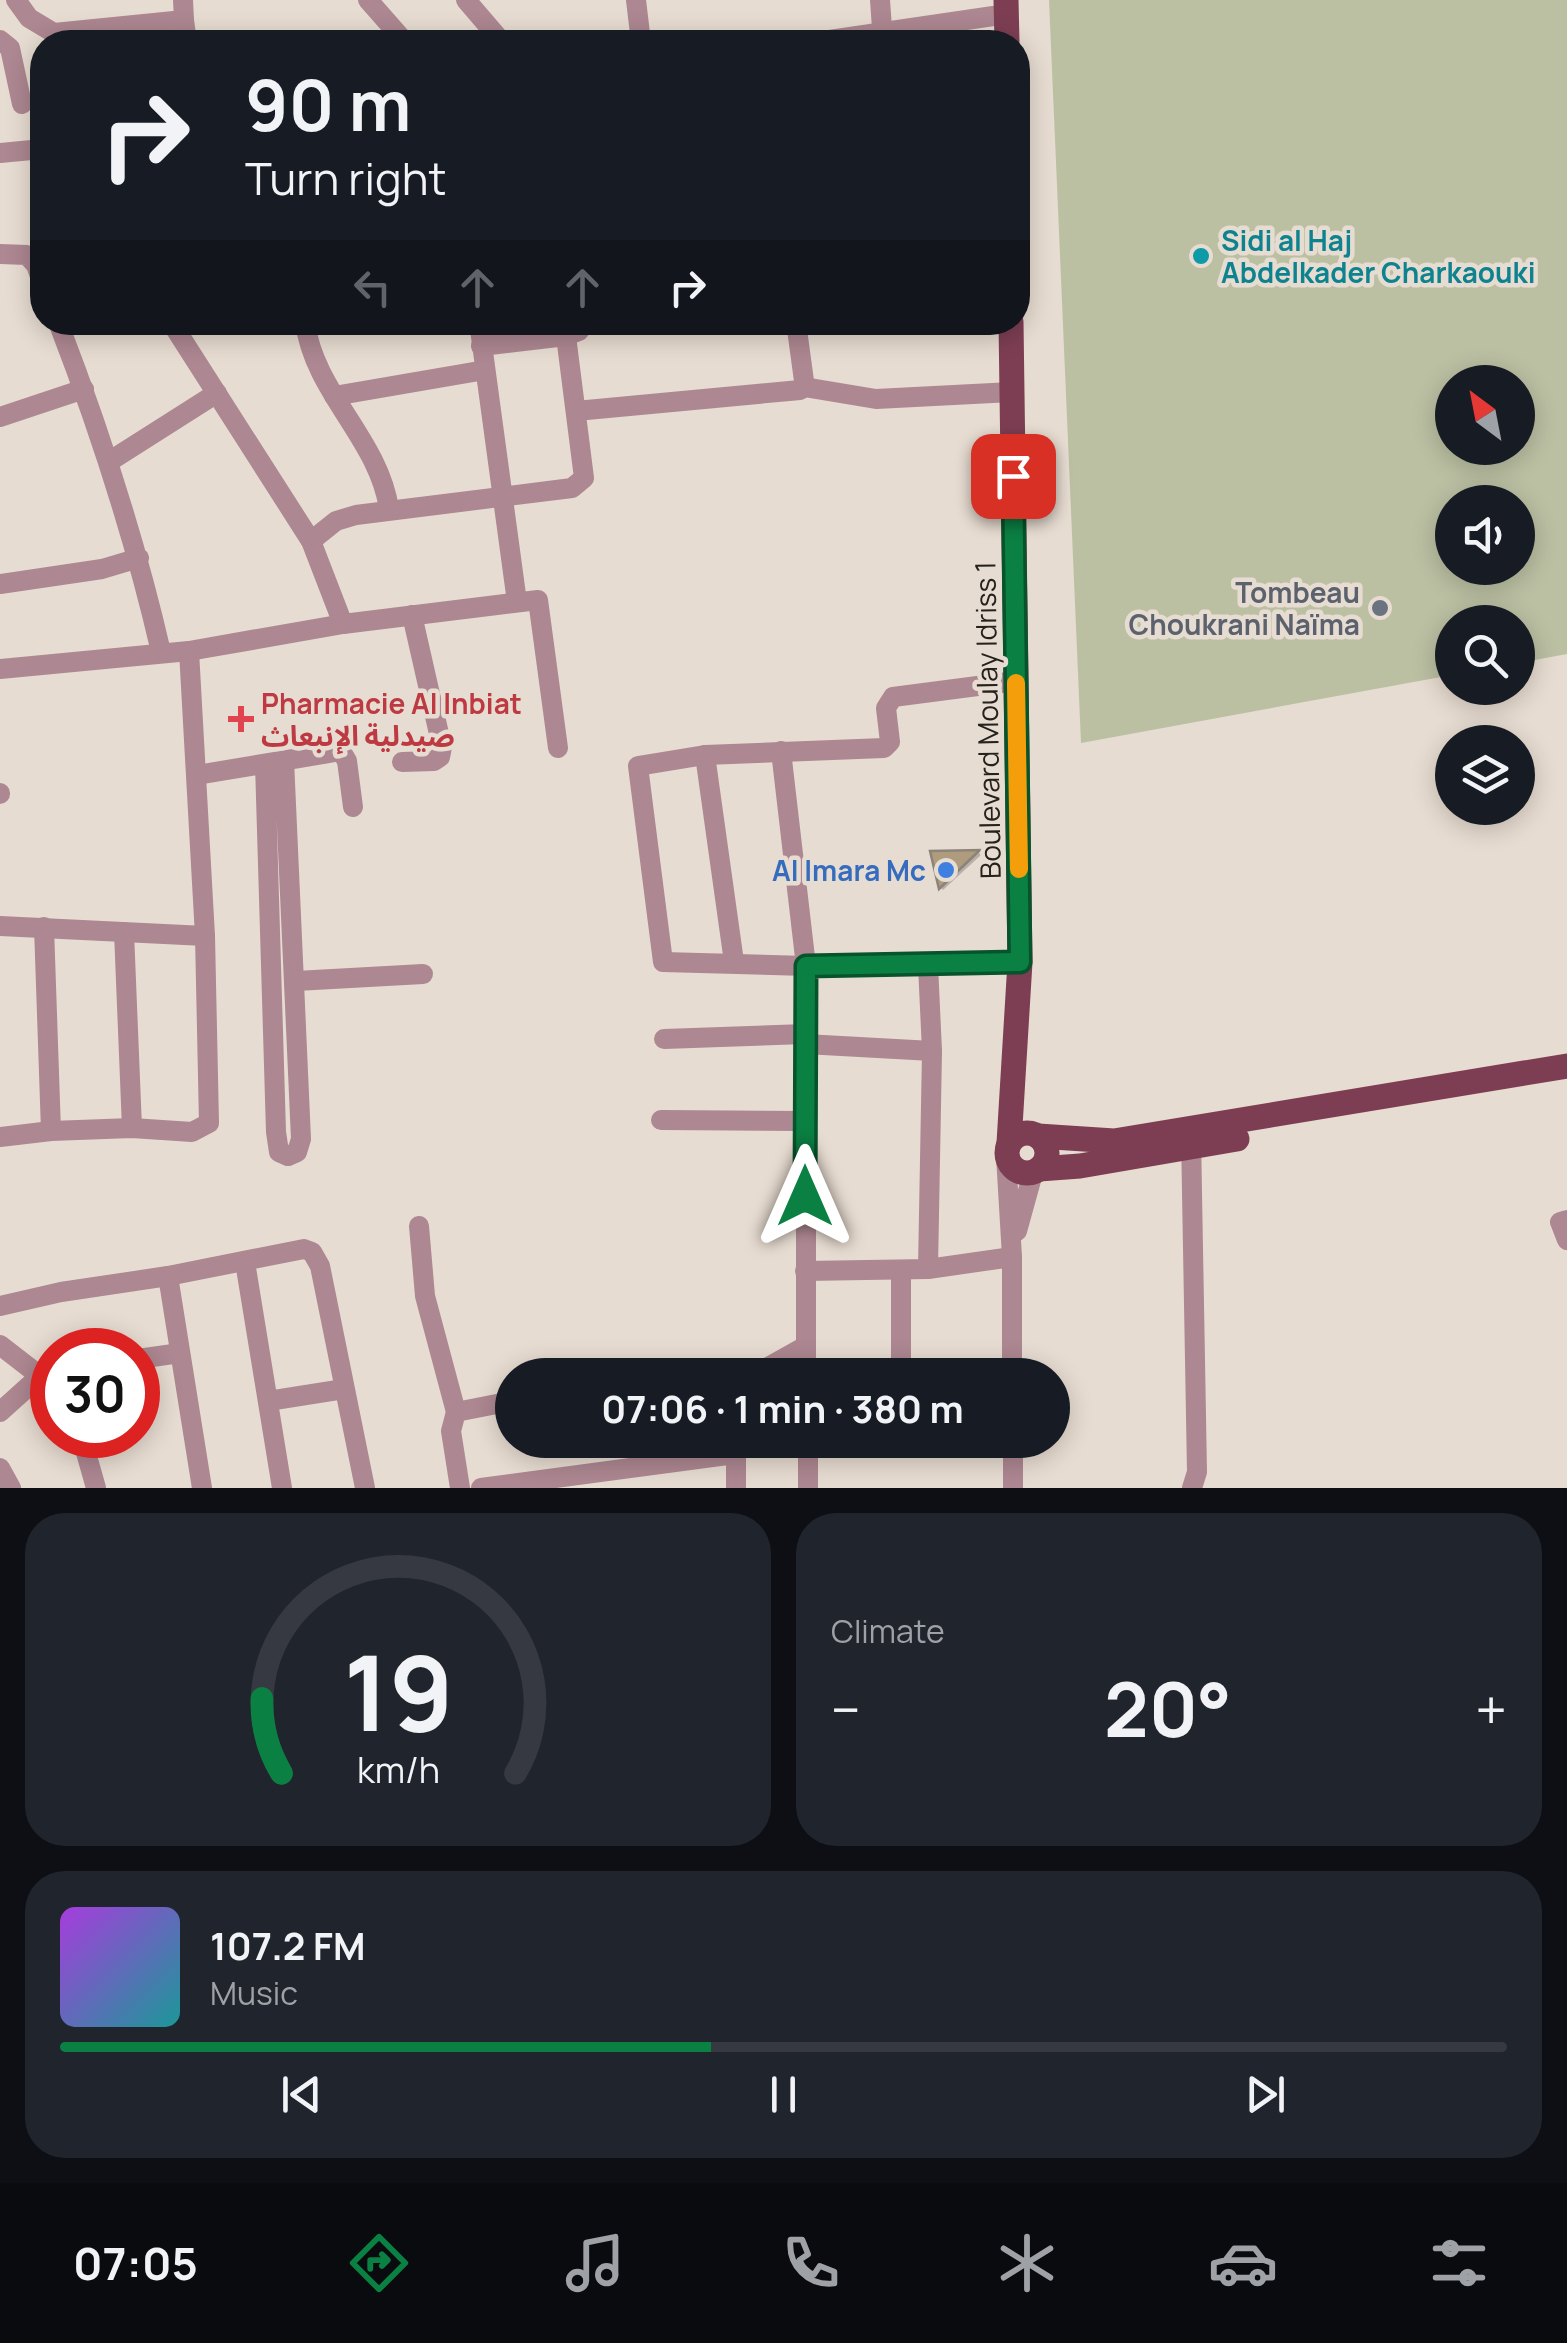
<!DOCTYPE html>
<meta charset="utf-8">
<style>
:root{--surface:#171b24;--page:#20242c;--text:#f1f3f6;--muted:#9ea1a6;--line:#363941;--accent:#0b8043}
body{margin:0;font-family:Manrope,"Noto Sans Arabic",sans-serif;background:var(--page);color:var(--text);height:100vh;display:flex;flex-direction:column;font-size:38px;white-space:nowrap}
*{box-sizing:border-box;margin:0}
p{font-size:32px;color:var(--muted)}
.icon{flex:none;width:55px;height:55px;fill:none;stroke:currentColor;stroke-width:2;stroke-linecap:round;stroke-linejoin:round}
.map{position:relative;height:1488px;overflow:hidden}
.details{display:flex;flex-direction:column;gap:25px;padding:25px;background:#0d0f14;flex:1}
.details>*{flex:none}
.hud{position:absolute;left:30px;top:30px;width:1000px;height:305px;border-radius:40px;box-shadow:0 5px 25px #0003;background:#171b24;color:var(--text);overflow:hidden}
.needle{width:65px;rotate:328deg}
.fabs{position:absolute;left:1435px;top:365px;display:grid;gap:20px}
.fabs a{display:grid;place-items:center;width:100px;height:100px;border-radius:50%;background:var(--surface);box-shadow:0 5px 25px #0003;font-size:50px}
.speed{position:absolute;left:30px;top:1328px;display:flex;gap:20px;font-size:50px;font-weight:700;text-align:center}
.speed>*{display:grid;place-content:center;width:130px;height:130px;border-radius:50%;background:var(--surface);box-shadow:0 5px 25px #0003;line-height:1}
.speed .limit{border:15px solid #d22;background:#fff;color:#111}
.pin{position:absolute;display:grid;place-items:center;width:85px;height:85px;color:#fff;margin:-42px;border-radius:20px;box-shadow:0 5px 15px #0006}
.me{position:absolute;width:110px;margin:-55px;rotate:0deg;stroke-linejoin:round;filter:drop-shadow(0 0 8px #0008)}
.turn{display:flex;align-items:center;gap:35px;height:210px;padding:0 50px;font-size:45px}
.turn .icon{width:130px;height:130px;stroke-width:2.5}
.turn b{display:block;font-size:70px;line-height:85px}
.lanes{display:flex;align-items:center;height:95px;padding:0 50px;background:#0003;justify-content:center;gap:50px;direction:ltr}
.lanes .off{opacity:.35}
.big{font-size:75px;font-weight:700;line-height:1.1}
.details .widget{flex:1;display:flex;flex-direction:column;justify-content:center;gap:15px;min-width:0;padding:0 35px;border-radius:40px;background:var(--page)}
.details .dial{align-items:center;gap:0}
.dial svg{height:260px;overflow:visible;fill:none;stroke:var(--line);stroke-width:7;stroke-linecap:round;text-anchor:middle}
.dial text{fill:var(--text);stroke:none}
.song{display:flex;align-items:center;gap:30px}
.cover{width:120px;height:120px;border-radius:15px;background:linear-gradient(135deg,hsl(280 70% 55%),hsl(180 70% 35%))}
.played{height:10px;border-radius:5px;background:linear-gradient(90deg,var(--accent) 45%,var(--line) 45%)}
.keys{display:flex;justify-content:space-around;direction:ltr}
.heat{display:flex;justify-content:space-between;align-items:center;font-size:55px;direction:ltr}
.details .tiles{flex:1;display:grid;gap:25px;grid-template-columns:1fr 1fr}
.widget:last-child{grid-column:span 2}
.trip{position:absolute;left:495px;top:1358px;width:575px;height:100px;border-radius:50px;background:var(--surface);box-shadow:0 5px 25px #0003;font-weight:700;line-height:100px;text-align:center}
.tabs{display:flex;height:160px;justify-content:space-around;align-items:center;background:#090b0e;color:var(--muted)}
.tabs .icon{width:70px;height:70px}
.tabs .selected{color:var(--accent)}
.tabs b{font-size:45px;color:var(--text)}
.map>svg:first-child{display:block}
</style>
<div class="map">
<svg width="1567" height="1488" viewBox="0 0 1567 1488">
<rect width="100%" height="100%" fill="#e7dcd1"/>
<!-- green -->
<path fill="#bbc0a3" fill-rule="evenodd" d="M1049,0H1567V654L1518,663V622H1452V675L1081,743ZM1452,382H1518V448H1452ZM1452,502H1518V568H1452Z"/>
<!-- shadow -->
<polygon fill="#0003" points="979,853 981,855 943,890 941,888 933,854"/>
<!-- building -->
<g fill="#af9c7f" stroke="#8c8479" stroke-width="2.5">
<polygon points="1205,247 1210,259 1197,265 1191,253"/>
<polygon points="980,850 939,889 930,851"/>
</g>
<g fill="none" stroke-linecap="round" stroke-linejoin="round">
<!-- minor -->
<g stroke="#ad8791" stroke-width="20">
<polyline points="16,0 29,18 54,33 184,20 187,42"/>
<polyline points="183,0 184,20"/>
<polyline points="368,0 405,42"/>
<polyline points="466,0 502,42"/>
<polyline points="636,0 641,42"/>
<polyline points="880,0 883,42"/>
<polyline points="0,40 10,48 22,104"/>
<polyline points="816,42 1007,14"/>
<polyline points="0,153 42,149"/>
<polyline points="0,254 27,255 36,265 42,282"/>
<path d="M58,322C100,431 135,539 161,652"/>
<polyline points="171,322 311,541 343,624"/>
<path d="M305,322C314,393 379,439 389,509"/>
<polyline points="479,322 517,602"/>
<polyline points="481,346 566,336"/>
<polyline points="804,387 876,399 1012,392"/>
<polyline points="334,396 485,370"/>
<polyline points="576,411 800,390 804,387 804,381 796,322"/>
<polyline points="0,417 84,389"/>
<polyline points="110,461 217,393"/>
<polyline points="311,541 336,521 356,515 572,488 584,478 566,336 579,331 585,322"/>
<polyline points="0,584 102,569 139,558"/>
<polyline points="0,669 189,651 343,624 538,600 558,748"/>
<polyline points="1016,681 893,697 886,708 890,742 884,748 705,755 638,766 663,962 806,966 1020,962"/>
<polyline points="781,751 806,966 806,1375"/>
<polyline points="705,755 734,962"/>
<polyline points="402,762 434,761 440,757 442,747 412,615"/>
<polyline points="265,764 276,1132 279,1152 288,1156 297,1152 301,1139 284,760"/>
<polyline points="197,775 341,751 347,761 353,807"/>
<polyline points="0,793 0,794"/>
<polyline points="0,926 205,936"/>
<polyline points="44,927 51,1131"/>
<polyline points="124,932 132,1128"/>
<polyline points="296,981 423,974"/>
<polyline points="664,1039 805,1034"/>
<polyline points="805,1044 932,1051"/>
<polyline points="661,1120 804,1121"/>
<polyline points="1191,1136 1197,1472 1192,1488"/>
<polyline points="0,1137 51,1131 132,1128 192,1132 209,1123 205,936 189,651"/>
<polyline points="1006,1156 1012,1257 1012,1375"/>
<polyline points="1567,1220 1560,1222 1567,1240"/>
<polyline points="419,1226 425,1296 456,1412"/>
<polyline points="1017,1231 1033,1173"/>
<polyline points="245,1262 282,1488"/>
<polyline points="928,1269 932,1051 928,965"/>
<polyline points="901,1270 901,1375"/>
<polyline points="805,1271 928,1269 1012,1257"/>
<polyline points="168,1276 202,1488"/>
<polyline points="0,1306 61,1292 168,1276 304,1249 312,1252 320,1266 365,1488"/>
<polyline points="0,1345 40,1376 52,1392"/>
<polyline points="138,1359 180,1353"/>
<polyline points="754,1375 804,1347"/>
<polyline points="268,1401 344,1389"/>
<polyline points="0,1412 40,1376 52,1373"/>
<polyline points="81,1435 96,1488"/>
<polyline points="736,1440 736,1488"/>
<polyline points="808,1440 808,1488"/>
<polyline points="1013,1440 1013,1488"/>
<polyline points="0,1468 11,1488"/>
<polyline points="460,1488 451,1431 456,1412 512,1401"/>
<polyline points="481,1488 735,1454"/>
</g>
<!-- major -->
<g stroke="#7d3e53" stroke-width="25">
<polyline points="1006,0 1007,42"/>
<circle cx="1027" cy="1153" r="20"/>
<polyline points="1038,1136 1114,1141 1567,1066"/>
<polyline points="1009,1143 1020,962 1011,322"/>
<polyline points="1039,1169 1080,1166 1237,1139"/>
</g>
</g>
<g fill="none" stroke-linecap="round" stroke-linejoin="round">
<defs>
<polyline id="route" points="805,1196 806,966 1020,962 1013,476"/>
</defs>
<!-- route casing -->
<use href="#route" stroke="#07532c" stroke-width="25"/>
<!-- route -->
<use href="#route" stroke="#0b8043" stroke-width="18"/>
<!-- slow -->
<polyline stroke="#f59e0b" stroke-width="18" points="1016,683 1019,869"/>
</g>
<!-- markers -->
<circle fill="#0f9aa8" stroke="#e7dcd1" stroke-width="4" cx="1201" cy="256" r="10"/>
<circle fill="#6b7280" stroke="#e7dcd1" stroke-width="4" cx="1380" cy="608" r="10"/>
<path fill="#e0444e" stroke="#e7dcd1" stroke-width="4" d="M236 704h10v10h10v10h-10v10h-10v-10h-10v-10h10z"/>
<circle fill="#3f7fe0" stroke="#e7dcd1" stroke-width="4" cx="946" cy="870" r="10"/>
<g text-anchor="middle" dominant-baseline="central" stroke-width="9" stroke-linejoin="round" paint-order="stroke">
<!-- culture labels -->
<g font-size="28" font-weight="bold" fill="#0d838f" stroke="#e7dcd1" text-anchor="start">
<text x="1221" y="240">Sidi al Haj<tspan x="1221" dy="32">Abdelkader Charkaouki</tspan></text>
</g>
<!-- worship labels -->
<g font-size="28" font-weight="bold" fill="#5b616d" stroke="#e7dcd1" text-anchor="end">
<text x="1360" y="592">Tombeau<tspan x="1360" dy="32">Choukrani Naïma</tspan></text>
</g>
<!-- health labels -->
<g font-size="28" font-weight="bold" fill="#be3a42" stroke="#e7dcd1" text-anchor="start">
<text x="261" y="703">Pharmacie Al Inbiat<tspan x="261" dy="32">صيدلية الإنبعاث</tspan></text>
</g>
<!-- street labels -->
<g font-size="28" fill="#25211d" stroke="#e7dcd1">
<text transform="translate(987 720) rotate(-91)">Boulevard Moulay Idriss 1</text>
</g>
<!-- shop labels -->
<g font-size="28" font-weight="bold" fill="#366cbe" stroke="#e7dcd1" text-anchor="end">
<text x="926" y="870">Al Imara Mc</text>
</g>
</g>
</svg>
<div class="fabs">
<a><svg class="needle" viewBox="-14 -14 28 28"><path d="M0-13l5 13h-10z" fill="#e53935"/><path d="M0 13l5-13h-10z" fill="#9ea1a6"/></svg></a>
<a><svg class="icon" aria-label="sound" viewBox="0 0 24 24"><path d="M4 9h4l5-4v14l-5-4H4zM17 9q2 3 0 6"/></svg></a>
<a><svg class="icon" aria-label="search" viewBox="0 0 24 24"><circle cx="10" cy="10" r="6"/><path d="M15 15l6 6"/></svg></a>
<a><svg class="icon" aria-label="layers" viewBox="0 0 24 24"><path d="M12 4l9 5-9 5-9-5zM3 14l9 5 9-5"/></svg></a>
</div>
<div class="speed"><div class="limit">30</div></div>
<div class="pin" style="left:1013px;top:476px;background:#d93025"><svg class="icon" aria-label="arrive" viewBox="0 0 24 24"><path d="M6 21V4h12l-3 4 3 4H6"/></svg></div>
<svg class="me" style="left:805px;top:1196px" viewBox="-20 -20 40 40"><path d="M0-17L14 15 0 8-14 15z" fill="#0b8043" stroke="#fff" stroke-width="4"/></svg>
<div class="trip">07:06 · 1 min · 380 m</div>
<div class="hud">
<div class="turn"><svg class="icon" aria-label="right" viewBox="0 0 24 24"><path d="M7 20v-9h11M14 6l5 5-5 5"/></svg><div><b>90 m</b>Turn right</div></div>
<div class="lanes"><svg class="icon off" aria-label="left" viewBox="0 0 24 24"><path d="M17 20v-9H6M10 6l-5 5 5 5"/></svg><svg class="icon off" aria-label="ahead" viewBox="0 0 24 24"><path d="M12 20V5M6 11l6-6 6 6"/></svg><svg class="icon off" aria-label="ahead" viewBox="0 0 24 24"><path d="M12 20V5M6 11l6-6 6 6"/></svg><svg class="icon" aria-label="right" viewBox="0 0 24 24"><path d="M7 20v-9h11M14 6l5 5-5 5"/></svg></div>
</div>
</div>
<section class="details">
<div class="tiles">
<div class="widget dial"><svg viewBox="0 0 100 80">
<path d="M14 69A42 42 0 1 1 86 69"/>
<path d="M14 69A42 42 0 0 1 8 46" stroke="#0b8043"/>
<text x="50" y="56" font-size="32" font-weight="700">19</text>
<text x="50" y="72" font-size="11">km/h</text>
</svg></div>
<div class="widget"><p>Climate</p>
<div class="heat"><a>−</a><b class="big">20°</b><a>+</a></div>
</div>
<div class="widget">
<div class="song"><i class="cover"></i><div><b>107.2 FM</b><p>Music</p></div></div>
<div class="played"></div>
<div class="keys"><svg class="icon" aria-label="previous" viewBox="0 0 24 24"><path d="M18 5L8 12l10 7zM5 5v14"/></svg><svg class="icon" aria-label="pause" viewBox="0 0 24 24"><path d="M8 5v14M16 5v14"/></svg><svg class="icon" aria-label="next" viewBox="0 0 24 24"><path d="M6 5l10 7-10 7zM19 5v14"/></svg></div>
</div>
</div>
</section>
<nav class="tabs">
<b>07:05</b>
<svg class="icon selected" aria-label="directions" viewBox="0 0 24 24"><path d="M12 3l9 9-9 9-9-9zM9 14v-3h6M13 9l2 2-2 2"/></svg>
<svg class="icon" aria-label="music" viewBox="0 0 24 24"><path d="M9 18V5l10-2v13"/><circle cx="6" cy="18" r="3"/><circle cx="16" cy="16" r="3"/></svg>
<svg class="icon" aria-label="phone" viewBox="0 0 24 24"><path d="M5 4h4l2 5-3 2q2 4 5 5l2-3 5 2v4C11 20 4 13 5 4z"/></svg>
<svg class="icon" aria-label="climate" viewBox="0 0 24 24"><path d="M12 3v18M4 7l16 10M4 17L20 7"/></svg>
<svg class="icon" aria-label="car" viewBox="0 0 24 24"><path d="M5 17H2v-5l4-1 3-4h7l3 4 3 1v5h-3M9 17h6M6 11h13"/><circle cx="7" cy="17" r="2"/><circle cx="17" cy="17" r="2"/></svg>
<svg class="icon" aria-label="filters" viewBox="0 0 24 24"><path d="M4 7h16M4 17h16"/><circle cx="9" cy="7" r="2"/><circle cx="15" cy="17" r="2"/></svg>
</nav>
